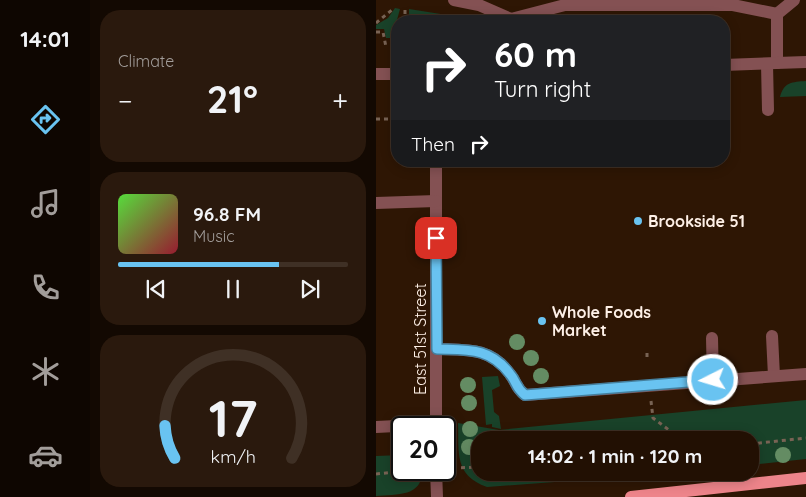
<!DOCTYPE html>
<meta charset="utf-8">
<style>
:root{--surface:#221003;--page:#2a190d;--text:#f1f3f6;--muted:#a29d9a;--line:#3f3025;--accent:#69c3f1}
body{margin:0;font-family:Quicksand,sans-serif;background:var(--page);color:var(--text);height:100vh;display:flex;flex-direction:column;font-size:19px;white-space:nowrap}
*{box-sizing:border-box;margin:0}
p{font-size:16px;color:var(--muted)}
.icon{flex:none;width:28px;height:28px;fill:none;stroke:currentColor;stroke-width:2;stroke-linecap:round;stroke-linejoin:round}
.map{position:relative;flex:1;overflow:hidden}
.drawer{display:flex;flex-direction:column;gap:10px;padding:10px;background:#130902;width:286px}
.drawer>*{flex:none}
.guide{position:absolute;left:15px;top:15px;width:339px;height:152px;border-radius:20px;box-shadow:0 2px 12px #0003,0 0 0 1px var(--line);background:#202124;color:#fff;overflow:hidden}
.speed{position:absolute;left:15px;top:416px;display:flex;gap:10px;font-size:25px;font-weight:700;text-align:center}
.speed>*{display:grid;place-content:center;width:65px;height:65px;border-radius:50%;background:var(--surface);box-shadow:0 2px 12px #0003,0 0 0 1px var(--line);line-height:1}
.speed .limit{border:2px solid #111;border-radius:8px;background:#fff;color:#111}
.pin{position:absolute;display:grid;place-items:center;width:42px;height:42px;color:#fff;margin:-21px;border-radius:10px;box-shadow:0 2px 8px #0006}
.me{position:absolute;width:55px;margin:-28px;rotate:265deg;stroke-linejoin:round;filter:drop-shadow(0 0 4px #0008)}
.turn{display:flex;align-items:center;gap:18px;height:105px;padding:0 20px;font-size:22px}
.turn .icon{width:65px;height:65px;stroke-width:2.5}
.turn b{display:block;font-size:35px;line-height:42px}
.then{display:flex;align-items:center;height:48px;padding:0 20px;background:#0003;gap:10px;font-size:19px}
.big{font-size:38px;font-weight:800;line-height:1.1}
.drawer .widget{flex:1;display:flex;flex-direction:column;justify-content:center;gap:8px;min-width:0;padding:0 18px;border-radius:20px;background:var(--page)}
.drawer .dial{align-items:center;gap:0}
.dial svg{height:130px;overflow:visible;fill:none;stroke:var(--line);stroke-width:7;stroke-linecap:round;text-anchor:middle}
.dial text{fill:var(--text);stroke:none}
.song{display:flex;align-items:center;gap:15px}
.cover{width:60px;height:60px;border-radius:8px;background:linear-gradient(135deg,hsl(110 70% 55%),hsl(350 70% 35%))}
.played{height:5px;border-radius:2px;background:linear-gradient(90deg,var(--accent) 70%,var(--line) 70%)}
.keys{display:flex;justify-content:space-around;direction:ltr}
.heat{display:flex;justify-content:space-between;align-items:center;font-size:28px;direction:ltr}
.trip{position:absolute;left:95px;top:431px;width:288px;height:50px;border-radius:20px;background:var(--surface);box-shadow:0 2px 12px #0003,0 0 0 1px var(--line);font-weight:800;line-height:50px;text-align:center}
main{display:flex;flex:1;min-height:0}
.tabs{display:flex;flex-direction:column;width:90px;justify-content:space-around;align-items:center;background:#0e0601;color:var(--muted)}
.tabs .icon{width:35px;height:35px}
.tabs .active{color:var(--accent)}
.tabs b{font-size:22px;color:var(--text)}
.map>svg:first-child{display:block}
</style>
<main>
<nav class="tabs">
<b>14:01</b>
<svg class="icon active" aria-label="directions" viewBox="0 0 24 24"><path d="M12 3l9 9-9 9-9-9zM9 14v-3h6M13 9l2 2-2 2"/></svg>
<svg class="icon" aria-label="music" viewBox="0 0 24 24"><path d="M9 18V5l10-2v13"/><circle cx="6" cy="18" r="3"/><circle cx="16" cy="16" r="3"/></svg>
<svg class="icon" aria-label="phone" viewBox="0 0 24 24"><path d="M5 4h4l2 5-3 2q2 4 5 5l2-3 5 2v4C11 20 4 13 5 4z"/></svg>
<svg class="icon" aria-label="climate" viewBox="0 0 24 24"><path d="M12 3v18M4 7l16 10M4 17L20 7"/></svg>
<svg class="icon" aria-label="car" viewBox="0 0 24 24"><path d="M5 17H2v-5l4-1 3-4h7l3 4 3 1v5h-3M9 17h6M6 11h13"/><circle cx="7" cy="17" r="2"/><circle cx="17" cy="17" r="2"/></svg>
</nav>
<section class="drawer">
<div class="widget"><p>Climate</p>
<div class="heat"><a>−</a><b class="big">21°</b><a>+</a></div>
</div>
<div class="widget">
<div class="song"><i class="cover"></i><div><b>96.8 FM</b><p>Music</p></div></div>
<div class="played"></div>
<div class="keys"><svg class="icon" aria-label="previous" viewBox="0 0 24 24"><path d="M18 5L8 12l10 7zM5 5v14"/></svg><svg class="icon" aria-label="pause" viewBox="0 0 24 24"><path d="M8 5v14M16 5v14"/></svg><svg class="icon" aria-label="next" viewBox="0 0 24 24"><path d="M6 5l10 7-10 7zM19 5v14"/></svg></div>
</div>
<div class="widget dial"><svg viewBox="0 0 100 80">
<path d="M14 69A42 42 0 1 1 86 69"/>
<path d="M14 69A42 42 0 0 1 8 49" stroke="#69c3f1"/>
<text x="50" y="56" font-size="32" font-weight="700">17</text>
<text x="50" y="72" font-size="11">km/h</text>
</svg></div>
</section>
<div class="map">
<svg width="430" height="497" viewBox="0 0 430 497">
<rect width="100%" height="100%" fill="#2e1604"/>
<!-- green -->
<g fill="#194229">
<polygon points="19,8 24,9 16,38 10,38 8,29 0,29 0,25 12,18"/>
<polygon points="33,9 109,21 33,21"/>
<path d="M430,81V96L404,97C408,82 416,82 430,81Z"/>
<polygon points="122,376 124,386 116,390 118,412 123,416 125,429 116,427 116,424 110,425 106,377"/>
<path d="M430,400V459L374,465V440H104V472L299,473L111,487C78,475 83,453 82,423L123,430Z"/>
<path d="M26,455V470H46C47,497 21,494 0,496V456Z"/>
</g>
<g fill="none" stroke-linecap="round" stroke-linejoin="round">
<!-- path -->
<g stroke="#786354" stroke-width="3" stroke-dasharray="4 4" stroke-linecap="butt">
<polyline points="29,10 29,21"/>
<polyline points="0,23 17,9"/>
<polyline points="0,32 7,32 10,47"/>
<polyline points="0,119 21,119"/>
<polyline points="17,144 21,144"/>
<polyline points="271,353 271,358"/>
<polyline points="275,401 277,418 301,436 301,440"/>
<polyline points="374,444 430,438"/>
<polyline points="77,468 104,467"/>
<polyline points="0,474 37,470"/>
</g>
<!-- minor -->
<g stroke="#845153" stroke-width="12">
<polyline points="78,0 103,5 135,19 135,21"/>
<polyline points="401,14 418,0"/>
<polyline points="135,19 189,5 357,5 401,14 401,63"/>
<polyline points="391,64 392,110"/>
<polyline points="348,65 430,62"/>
<polyline points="0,74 21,74"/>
<polyline points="60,161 60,428"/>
<polyline points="0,203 60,201"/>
<polyline points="396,336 398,376"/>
<polyline points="336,338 337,381"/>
<path d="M61,349C91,350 114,347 134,374C141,383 139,387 149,395L430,374"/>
<polyline points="0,427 60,424"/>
<polyline points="60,470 61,497"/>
</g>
<!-- major -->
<polyline stroke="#ed848a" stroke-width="12" points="255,497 430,478"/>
</g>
<!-- trees -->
<g fill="#648c63">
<circle cx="141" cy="342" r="8"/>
<circle cx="155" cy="358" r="8"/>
<circle cx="165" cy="376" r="8"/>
<circle cx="92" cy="385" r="8"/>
<circle cx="93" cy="403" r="8"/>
<circle cx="94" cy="429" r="8"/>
<circle cx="93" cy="447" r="8"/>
<circle cx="407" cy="455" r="8"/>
</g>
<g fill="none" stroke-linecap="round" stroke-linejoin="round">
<defs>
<path id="route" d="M60,238L61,349C91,350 114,347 134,374C141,382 139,387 149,395L337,380"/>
</defs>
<!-- route casing -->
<use href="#route" stroke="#447f9d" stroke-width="12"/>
<!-- route -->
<use href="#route" stroke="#69c3f1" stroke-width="9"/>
</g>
<!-- markers -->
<g fill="#69c3f1" stroke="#2e1604" stroke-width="2">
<circle cx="262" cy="221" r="5"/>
<circle cx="166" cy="321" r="5"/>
</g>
<g text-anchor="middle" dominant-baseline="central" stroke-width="5" stroke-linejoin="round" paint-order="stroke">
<!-- poi labels -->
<g font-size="16" font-weight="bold" fill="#fef0e7" stroke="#2e1604" text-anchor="start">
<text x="272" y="221">Brookside 51</text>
<text x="176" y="312">Whole Foods<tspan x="176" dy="18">Market</tspan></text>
</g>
<!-- street labels -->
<g font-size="16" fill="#fef0e7" stroke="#2e1604">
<text transform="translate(44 339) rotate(-90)">East 51st Street</text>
</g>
</g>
</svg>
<div class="speed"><div class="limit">20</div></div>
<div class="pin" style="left:60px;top:238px;background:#d93025"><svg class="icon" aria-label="arrive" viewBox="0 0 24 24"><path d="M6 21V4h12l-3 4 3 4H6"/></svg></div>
<svg class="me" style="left:337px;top:380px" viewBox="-20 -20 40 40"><circle r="17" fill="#69c3f1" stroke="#fff" stroke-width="3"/><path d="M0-11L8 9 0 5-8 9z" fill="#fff"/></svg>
<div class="trip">14:02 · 1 min · 120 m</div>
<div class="guide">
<div class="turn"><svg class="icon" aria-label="right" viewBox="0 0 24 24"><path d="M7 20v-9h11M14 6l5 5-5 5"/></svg><div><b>60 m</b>Turn right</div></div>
<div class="then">Then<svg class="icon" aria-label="right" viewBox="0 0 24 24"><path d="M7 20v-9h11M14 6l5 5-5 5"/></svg></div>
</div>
</div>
</main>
